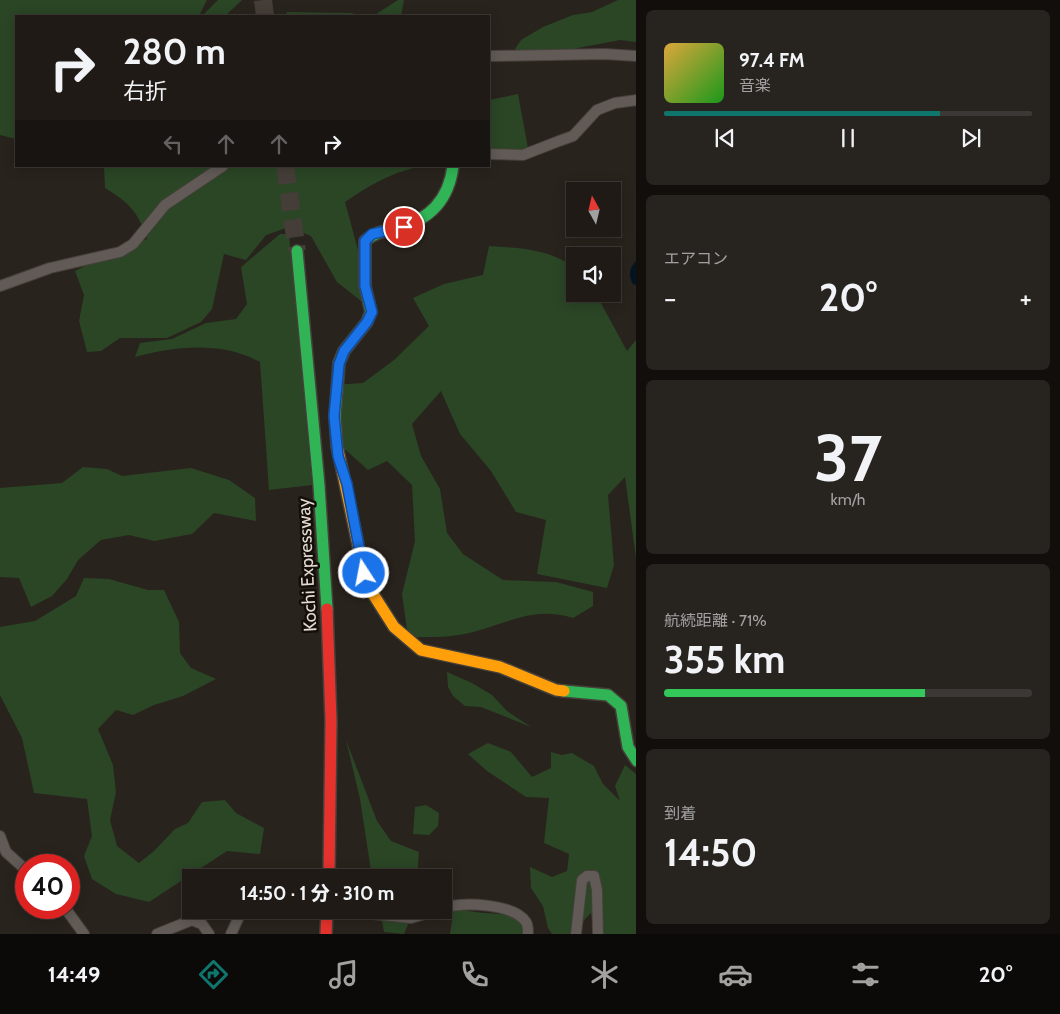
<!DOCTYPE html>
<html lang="ja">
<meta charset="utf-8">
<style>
:root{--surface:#1f1a16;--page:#27231f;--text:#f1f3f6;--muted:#a1a1a1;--line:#3c3835;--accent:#0f766e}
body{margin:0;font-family:Cabin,"Noto Sans JP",sans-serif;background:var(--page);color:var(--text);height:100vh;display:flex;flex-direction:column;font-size:19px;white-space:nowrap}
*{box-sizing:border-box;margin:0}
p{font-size:16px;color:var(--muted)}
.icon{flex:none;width:28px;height:28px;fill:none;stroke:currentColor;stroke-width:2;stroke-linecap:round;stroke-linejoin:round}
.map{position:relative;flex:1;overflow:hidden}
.drawer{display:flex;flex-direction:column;gap:10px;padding:10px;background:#110e0c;width:424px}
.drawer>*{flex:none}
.banner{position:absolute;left:15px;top:15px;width:475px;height:152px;border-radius:0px;box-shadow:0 2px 12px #0003,0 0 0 1px var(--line);background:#1f1a16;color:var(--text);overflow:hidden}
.needle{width:32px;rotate:352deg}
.buttons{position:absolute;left:566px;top:182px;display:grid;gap:10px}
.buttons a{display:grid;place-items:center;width:55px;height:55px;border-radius:0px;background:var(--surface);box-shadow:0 2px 12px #0003,0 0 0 1px var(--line);font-size:25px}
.speed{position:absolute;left:15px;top:854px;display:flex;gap:10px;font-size:25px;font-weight:700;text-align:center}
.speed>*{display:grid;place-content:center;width:65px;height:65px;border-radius:50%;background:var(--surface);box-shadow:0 2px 12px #0003,0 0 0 1px var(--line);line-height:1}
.speed .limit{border:8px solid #d22;background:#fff;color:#111}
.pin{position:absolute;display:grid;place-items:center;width:42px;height:42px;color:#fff;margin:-21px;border:2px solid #fff;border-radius:50%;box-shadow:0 1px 5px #0007}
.me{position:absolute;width:55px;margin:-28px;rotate:349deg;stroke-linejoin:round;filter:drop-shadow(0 0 4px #0008)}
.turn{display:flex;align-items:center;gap:18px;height:105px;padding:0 25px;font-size:22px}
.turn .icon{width:65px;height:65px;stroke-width:2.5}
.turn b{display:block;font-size:35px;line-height:42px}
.lanes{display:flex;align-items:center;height:48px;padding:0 25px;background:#0003;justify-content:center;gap:25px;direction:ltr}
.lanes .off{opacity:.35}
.big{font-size:38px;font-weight:800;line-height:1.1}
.drawer .widget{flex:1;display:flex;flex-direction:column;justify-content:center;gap:8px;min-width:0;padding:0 18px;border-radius:8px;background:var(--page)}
.drawer .dial{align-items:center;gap:0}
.dial b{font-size:65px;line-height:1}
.song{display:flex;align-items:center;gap:15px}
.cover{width:60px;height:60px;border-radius:8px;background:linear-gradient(135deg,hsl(40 70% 55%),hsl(120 70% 35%))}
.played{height:5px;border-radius:2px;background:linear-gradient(90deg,var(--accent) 75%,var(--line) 75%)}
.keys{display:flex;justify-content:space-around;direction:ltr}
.heat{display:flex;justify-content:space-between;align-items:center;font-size:28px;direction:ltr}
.charge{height:8px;border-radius:4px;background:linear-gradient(90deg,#34c759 71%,var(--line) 0)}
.trip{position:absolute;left:182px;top:869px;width:270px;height:50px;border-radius:0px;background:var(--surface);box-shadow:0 2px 12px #0003,0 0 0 1px var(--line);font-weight:800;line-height:50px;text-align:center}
.menu{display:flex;height:80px;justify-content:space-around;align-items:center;background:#0c0a09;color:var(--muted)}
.menu .icon{width:35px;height:35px}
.menu .on{color:var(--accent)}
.menu b{font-size:22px;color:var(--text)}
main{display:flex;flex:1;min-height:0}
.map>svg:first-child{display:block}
</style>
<main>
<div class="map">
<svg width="637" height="934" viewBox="0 0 637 934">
<rect width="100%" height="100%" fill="#29231d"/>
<!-- green -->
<g fill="#2a4625">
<polygon points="0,0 207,0 199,16 170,16 169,14 167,16 16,16 16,139 0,135"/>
<polygon points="218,0 242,0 225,16 202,16"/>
<polygon points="398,0 404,0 401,16 373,16"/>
<polygon points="618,0 636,0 636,42 620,40 531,57 515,49 521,40 543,27 573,15 592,12"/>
<polygon points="287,12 352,13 358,16 285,16"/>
<polygon points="518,94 528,148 519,151 489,148 489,100"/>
<path d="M104,166H422C390,173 372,184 345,202L365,276L361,301L337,282L311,236L289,227L266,235L246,260L224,254L212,309L201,322L167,338H120L101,351L87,352L79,321L84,295L75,271L118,249L147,239C138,211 129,203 105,188Z"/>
<path d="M280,234H289L312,485L269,490L260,362C222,341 175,346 135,357L140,343L172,339L206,323L236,319L247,304L241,267Z"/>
<path d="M489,246C518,248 553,249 575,269V294H596L627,351L636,340V558L625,477L608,495L614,565L607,588L537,574L546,520L516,512L491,471L460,434L441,391L412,424L421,456L440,489L447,533L463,554L503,580L556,582L593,592V606L573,618C534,606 509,623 473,632C451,638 430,637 408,637L402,594L415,541L412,485L387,461L368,470L339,444L331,385L363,383L394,360L429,326L413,298L444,284L483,275Z"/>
<polygon points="83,467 107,469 122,476 191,468 229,480 255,498 256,521 214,513 192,534 154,541 129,535 101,540 78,560 67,579 52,596 31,607 19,578 0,577 0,488 62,483"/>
<polygon points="84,578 109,579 148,590 164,590 179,622 180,653 191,668 216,679 183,696 154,705 133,715 116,710 98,729 113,765 116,792 110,820 117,846 139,863 154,851 175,829 188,823 202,802 225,800 236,813 264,828 260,854 227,851 149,902 116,894 92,879 84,856 92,836 87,799 34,793 22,738 0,695 0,627 35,621 76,596"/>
<polygon points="447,672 472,683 492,695 507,711 531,727 481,707 465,706 453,696 448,687"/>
<polygon points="346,740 377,821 391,841 419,852 417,877 372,877 360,799"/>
<polygon points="488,743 511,752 532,777 551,768 551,752 562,755 572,753 594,766 603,784 620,801 615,786 625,765 636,774 636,934 597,934 591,913 570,934 552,934 548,928 543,906 531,888 530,867 552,877 567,871 569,854 544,843 549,798 526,797 487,771 468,754"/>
<polygon points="426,805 439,813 438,826 429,835 413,834 415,807"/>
<path d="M454,908C476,914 497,913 519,916L526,934H450Z"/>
<polygon points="380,910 414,910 404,934 384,932"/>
</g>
<!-- water -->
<path fill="#041420" d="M636,261V285L633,284C628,275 629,269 636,261Z"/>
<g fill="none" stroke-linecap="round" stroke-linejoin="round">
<!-- highway-tunnel -->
<g stroke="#453e38" stroke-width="18" stroke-dasharray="18 9" stroke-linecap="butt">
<polyline points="263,0 265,16"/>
<polyline points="285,166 297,251"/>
</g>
<defs>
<g id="street">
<polyline points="489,56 605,54 637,56"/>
<polyline points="489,154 523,155 559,141 573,136 597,110 615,103 637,100"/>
<polyline points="0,286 50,268 120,252 133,244 165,205 223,166"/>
<polyline points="0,836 6,852 26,870"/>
<polyline points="65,908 84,934"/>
<path d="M444,908C462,901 514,904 526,922C528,925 528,931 528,934"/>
<polyline points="335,910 411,918 439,910"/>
<polyline points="157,934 192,920 202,924 209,934"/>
<polyline points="231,934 242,910"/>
<polyline points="576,934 582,880 587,876 594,876 597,890 598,934"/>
</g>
<g id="fast">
<polyline points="297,251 319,485 327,609"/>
<path d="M337,446L335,416L339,363L344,351L367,322L371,312L365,286V241C375,232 385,231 397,228C430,220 449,199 453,166"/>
<polyline points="564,691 608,695 621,706 628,747 637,761"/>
</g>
<polyline id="slow" points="337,446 364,573 373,594 394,627 421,650 500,667 556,690 564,691"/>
<g id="jam">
<polyline points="327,609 331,721 329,878"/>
<polyline points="326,934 327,910"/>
</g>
</defs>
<!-- street casing -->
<use href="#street" stroke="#46403b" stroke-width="12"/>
<!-- fast casing -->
<use href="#fast" stroke="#46403b" stroke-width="14"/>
<!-- slow casing -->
<use href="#slow" stroke="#46403b" stroke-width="14"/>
<!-- jam casing -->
<use href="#jam" stroke="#46403b" stroke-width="14"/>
<!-- street -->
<use href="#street" stroke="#615a56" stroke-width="10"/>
<!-- fast -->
<use href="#fast" stroke="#30b455" stroke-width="11"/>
<!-- slow -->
<use href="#slow" stroke="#ff9f0a" stroke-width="11"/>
<!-- jam -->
<use href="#jam" stroke="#e5322d" stroke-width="11"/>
</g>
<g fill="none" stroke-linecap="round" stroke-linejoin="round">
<defs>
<polyline id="route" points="364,573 347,484 338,456 334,416 339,364 344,351 367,322 372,312 365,286 365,241 372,234 404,227"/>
</defs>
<!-- route casing -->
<use href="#route" stroke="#114b97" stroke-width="12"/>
<!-- route -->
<use href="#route" stroke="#1a73e8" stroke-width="9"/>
</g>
<g text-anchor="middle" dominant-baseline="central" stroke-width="5" stroke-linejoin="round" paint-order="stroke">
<!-- street labels -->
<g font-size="18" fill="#e3dad2" stroke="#130e08">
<text transform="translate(307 565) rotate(-93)">Kochi Expressway</text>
</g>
</g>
</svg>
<div class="buttons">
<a><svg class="needle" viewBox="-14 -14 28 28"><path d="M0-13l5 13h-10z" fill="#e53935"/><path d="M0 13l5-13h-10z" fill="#a1a1a1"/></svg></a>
<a><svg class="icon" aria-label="sound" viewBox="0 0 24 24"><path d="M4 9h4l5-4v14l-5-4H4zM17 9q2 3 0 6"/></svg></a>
</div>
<div class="speed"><div class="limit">40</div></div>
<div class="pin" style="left:404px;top:227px;background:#d93025"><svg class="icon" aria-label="arrive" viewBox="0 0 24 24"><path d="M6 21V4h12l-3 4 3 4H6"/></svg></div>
<svg class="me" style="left:364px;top:573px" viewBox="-20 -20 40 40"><circle r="17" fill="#1a73e8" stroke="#fff" stroke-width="3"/><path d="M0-11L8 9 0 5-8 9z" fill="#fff"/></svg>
<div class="trip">14:50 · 1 分 · 310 m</div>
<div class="banner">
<div class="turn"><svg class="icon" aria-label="right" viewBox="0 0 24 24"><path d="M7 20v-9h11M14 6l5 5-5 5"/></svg><div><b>280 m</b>右折</div></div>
<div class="lanes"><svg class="icon off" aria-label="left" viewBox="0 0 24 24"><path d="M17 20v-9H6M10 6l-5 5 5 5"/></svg><svg class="icon off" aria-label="ahead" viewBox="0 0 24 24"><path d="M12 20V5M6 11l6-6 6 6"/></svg><svg class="icon off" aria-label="ahead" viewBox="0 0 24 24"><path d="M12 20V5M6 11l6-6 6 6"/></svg><svg class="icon" aria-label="right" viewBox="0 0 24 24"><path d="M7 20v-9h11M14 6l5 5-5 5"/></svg></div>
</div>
</div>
<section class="drawer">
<div class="widget">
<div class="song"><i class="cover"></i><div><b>97.4 FM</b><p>音楽</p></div></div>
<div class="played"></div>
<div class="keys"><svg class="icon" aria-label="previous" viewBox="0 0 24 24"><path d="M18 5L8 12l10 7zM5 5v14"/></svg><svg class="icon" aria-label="pause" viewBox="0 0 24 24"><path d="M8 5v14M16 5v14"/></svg><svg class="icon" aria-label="next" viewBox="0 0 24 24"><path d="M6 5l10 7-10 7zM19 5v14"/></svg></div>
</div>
<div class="widget"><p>エアコン</p>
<div class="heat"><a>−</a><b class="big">20°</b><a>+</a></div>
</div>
<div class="widget dial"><b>37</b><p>km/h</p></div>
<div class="widget"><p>航続距離 · 71%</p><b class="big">355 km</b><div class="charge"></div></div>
<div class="widget"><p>到着</p><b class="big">14:50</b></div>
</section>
</main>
<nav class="menu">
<b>14:49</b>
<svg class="icon on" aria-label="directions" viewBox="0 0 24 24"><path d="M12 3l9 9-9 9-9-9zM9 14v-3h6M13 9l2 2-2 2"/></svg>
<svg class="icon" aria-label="music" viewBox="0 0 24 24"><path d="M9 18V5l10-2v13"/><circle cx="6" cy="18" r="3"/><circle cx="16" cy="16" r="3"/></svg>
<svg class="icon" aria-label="phone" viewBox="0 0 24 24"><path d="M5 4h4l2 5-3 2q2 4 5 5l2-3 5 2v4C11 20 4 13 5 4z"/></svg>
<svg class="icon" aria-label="climate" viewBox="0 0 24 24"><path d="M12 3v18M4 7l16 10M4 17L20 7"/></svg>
<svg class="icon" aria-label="car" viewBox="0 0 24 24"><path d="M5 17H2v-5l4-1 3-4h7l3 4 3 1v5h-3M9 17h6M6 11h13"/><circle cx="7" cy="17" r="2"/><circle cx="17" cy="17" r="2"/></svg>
<svg class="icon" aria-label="filters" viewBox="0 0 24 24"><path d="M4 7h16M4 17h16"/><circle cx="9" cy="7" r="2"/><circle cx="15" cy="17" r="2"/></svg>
<b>20°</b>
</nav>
